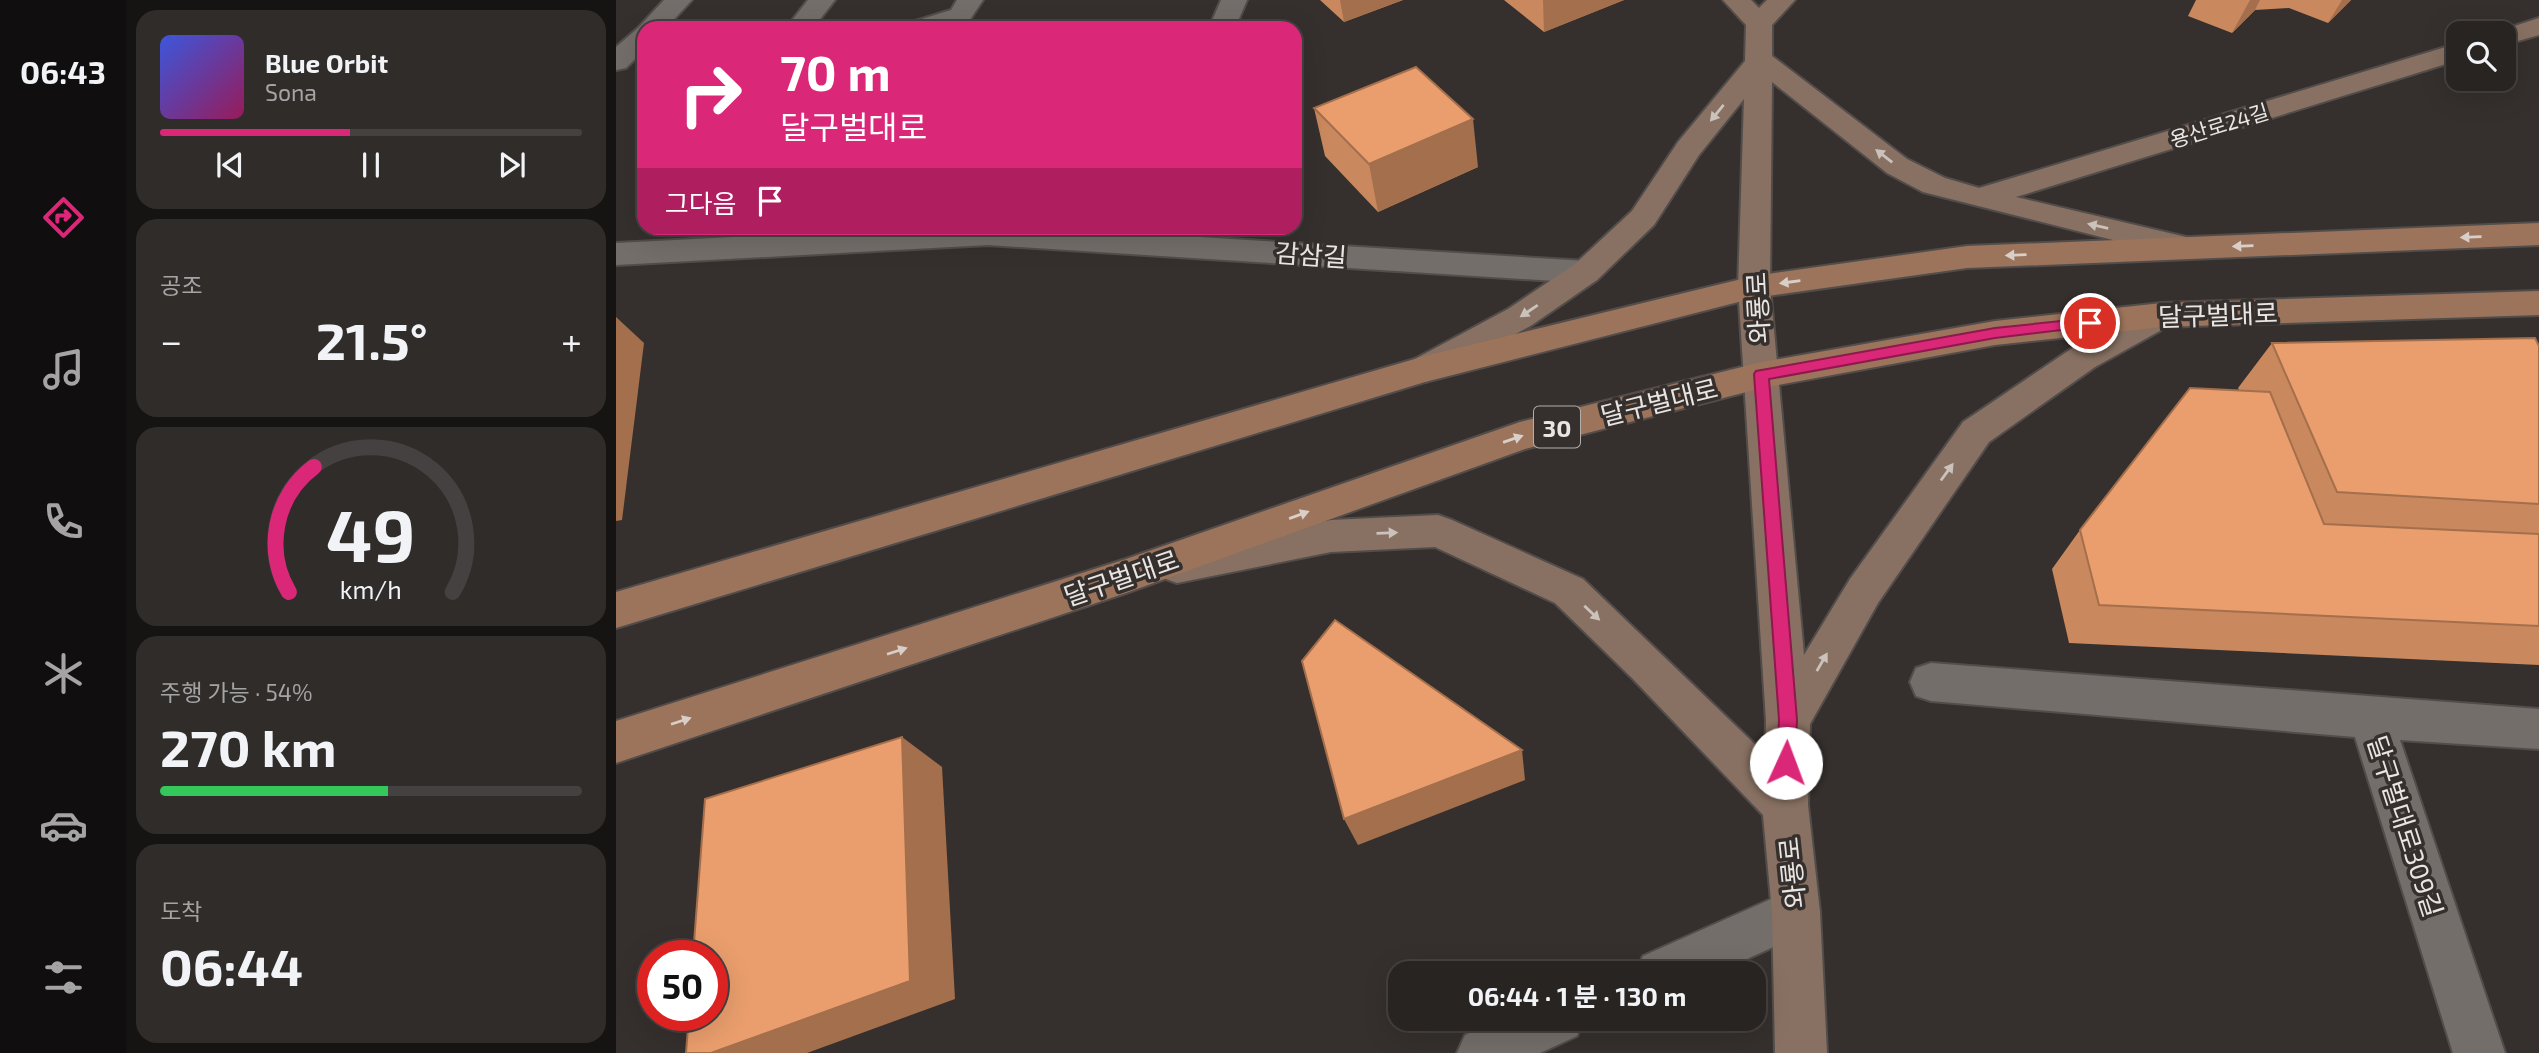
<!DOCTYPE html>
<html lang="ko">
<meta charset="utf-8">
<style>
:root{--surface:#282422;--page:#302c2a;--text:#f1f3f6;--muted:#a5a4a5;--line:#444140;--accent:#db2777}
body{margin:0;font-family:"Exo 2","Noto Sans KR",sans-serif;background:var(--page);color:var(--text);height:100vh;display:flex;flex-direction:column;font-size:26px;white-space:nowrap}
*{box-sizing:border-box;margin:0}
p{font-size:23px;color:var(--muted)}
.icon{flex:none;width:38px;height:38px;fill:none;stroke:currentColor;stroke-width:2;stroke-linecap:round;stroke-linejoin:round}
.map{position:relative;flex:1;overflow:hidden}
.details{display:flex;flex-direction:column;gap:10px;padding:10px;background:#161413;width:490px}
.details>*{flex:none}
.hud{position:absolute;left:21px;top:21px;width:665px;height:214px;border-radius:21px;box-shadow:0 7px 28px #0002,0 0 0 2px var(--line);background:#db2777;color:#fff;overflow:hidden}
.controls{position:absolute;left:1830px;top:21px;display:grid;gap:14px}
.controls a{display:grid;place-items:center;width:70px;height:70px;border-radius:14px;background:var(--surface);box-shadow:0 7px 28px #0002,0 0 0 2px var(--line);font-size:35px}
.speed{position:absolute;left:21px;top:940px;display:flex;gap:14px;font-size:35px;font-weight:700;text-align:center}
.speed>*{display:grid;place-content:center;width:91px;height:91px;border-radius:50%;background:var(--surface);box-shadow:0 7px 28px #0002,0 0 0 2px var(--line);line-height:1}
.speed .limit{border:10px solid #d22;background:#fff;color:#111}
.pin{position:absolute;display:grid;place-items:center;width:60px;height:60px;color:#fff;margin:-30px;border:4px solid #fff;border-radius:50%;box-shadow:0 2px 7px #0007}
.me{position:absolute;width:77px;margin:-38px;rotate:2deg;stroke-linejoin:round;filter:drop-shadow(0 0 5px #0008)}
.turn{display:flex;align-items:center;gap:24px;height:147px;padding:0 28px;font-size:32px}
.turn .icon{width:91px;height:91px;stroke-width:2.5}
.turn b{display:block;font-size:49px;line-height:60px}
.then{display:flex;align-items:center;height:66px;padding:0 28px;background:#0003;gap:14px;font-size:26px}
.big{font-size:52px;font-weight:700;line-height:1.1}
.details .card{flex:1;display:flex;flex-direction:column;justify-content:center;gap:10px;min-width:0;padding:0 24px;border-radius:21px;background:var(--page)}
.details .dial{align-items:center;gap:0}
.dial svg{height:182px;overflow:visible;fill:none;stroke:var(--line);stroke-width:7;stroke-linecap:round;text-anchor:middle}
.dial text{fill:var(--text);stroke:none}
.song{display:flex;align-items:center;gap:21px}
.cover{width:84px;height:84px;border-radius:10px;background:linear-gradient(135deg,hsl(230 70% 55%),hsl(330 70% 35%))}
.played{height:7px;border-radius:4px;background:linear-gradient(90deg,var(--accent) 45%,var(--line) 45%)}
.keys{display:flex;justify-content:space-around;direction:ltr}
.heat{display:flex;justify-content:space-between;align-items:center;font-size:38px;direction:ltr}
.charge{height:10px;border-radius:5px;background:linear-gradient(90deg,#34c759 54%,var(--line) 0)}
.trip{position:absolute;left:772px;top:961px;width:378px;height:70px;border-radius:21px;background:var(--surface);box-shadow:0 7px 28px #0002,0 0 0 2px var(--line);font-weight:700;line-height:70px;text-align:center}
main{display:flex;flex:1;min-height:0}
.menu{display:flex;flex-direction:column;width:126px;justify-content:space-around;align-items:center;background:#100e0e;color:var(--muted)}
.menu .icon{width:49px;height:49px}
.menu .current{color:var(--accent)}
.menu b{font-size:32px;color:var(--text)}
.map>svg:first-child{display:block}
</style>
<main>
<nav class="menu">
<b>06:43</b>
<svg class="icon current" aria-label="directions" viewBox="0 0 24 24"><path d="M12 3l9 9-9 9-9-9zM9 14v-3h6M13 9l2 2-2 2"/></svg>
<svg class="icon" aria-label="music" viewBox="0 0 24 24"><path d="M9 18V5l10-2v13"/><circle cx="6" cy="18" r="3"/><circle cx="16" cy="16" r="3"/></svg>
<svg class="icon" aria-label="phone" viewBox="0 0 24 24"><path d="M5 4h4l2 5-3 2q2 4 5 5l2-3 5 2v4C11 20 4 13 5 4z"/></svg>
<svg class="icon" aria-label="climate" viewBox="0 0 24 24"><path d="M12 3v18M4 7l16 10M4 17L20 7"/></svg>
<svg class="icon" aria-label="car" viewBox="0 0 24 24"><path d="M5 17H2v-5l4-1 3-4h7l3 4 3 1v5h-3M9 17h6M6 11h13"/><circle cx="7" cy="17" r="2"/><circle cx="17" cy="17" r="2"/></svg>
<svg class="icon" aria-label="filters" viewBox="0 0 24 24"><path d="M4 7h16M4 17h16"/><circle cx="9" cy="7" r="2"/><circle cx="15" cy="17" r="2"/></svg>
</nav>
<section class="details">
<div class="card">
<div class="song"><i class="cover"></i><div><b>Blue Orbit</b><p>Sona</p></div></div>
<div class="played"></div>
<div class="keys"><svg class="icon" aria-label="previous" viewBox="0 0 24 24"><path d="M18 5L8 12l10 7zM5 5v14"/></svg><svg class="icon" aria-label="pause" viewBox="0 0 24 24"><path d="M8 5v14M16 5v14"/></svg><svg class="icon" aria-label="next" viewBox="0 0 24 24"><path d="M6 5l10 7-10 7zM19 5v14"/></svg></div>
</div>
<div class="card"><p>공조</p>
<div class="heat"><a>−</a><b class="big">21.5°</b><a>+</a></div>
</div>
<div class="card dial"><svg viewBox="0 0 100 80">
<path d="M14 69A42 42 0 1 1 86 69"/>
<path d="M14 69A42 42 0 0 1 25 14" stroke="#db2777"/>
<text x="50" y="56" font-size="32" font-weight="700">49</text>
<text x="50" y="72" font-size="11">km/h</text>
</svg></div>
<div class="card"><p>주행 가능 · 54%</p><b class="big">270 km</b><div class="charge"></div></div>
<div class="card"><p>도착</p><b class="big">06:44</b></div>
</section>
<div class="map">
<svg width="1923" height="1053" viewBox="0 0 1923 1053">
<rect width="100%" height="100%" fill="#35302d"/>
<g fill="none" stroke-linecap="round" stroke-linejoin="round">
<defs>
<g id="street">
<polygon points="48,0 76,0 50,28 28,28 28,50 10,68 0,70 0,47 22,28"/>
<polygon points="192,0 219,0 197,28 170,28"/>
<polygon points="341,0 367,0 353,21 331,28 292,28 296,22 335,10"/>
<polygon points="605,0 631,0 619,28 593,28"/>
<polygon points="295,228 437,228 970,261 981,264 986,272 981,280 970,283 372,245 0,265 0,243"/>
<polygon points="1315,663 1923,709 1923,749 1784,740 1889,1053 1837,1053 1739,737 1315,701 1300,696 1294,682 1300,668"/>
<polygon points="1180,888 1197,895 1204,912 1197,929 1100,973 1019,973 1027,956"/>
<polygon points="885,1018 968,1018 961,1036 924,1053 841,1053 849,1035"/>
</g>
<g id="secondary">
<polygon points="1107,0 1135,0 1143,8 1151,0 1179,0 1156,25 1156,56 1291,159 1329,178 1363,188 1843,43 1843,60 1400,197 1583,240 1588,248 1583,256 1572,259 1307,192 1271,173 1156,82 1154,287 1188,655 1234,579 1347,422 1455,349 1534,307 1546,303 1558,307 1563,315 1558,323 1479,367 1373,442 1262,603 1194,724 1192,805 1204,912 1211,1053 1159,1053 1156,912 1147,815 1017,679 939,603 819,547 715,552 561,583 547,578 541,566 547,554 561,549 715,520 822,515 836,520 967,579 1149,754 1150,721 1122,287 1128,99 1083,155 1038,225 981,280 916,325 821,378 809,382 797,378 792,369 797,360 892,309 959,264 1016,211 1062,142 1129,61 1130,25"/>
<polygon points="1923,18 1923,35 1888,45 1888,33 1877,33"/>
</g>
<g id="primary">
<polygon points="1923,223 1923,245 1351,268 1138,298 809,382 0,628 0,592 809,356 1138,276 1351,246"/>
<polygon points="1923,291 1923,315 1546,327 1379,345 1146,388 909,449 510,593 0,763 0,721 510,559 904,422 1146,362 1379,321 1546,303"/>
</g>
</defs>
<!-- street casing -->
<use href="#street" stroke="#524d4b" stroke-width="4"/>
<!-- secondary casing -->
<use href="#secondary" stroke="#524d4b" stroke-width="4"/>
<!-- primary casing -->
<use href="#primary" stroke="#524d4b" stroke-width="4"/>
<!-- street -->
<use href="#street" fill="#746e6a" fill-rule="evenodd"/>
<!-- secondary -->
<use href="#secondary" fill="#887162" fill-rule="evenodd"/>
<!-- primary -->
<use href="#primary" fill="#9c745b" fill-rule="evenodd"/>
</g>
<!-- wall -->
<g fill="#c9885e">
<polygon points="704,0 787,0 728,22"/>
<polygon points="888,0 1008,0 928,32"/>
<polygon points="1580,0 1735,0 1712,23 1673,8 1639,10 1616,33 1572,16"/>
<polygon points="698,108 862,167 762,212 709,156"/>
<polygon points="1656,343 1923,346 1923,665 1453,643 1436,569 1464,530 1623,390 1622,388"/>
</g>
<!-- shaded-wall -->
<g fill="#a46f4c">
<polygon points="724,0 787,0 728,22"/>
<polygon points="927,0 1008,0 928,32"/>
<polygon points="1634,0 1644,0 1639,10 1616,33"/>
<polygon points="1726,0 1735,0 1712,23"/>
<polygon points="857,119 862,167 762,212 753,164"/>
<polygon points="0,317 28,343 6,520 0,521"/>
<polygon points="286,737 326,767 339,999 191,1053 95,1053"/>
<polygon points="906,750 909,780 742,845 728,819"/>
</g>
<!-- building -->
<g fill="#ea9e6d" stroke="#a46f4c" stroke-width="2">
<polygon points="800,67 857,119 753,164 698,108"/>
<polygon points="1919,338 1923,346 1923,504 1721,492 1656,343"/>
<polygon points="1574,388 1654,392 1708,524 1923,534 1923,626 1483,605 1464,530"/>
<polygon points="719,620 906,750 728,819 686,661"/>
<polygon points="286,737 294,981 95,1053 70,1053 73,1015 96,1015 96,956 77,956 89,799"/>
</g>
<!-- one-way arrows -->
<defs><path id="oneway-solid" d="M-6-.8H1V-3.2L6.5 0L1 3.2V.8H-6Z" transform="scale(1.75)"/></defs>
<g fill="#cbc2bc">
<use href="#oneway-solid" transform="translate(1101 113) rotate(129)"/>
<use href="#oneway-solid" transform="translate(1268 156) rotate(-142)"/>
<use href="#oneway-solid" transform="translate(1482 226) rotate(-167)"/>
<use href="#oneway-solid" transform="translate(913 311) rotate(146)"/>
<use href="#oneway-solid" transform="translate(1331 472) rotate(-54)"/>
<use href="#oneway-solid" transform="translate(771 533) rotate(-2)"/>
<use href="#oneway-solid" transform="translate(976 613) rotate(43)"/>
<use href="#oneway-solid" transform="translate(1206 662) rotate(-60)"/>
</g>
<g fill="#d9cec8">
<use href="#oneway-solid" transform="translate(1855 237) rotate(178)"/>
<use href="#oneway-solid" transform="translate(1627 246) rotate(178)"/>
<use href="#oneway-solid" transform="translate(1400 255) rotate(178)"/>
<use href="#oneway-solid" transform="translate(1174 282) rotate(172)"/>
<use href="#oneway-solid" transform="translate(897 439) rotate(-19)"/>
<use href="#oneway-solid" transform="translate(683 515) rotate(-20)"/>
<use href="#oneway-solid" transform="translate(281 651) rotate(-18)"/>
<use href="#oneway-solid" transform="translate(65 721) rotate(-18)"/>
</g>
<!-- route -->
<polygon fill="#db2777" stroke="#8e194d" stroke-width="2" points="1474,318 1481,323 1479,326 1379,338 1153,379 1181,720 1179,763 1177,769 1170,771 1164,769 1161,763 1163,720 1138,374 1140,371 1379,328"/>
<g text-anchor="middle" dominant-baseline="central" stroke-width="7" stroke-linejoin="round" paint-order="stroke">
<!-- far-street labels -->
<g font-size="21" fill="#e8e5e3" stroke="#35302d">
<text transform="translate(1603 125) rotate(-17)">용산로24길</text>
</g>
<!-- shield labels -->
<rect fill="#35302d" stroke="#b2afac" stroke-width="2" x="918" y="406.5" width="46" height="41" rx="5"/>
<g font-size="24" font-weight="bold" fill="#e8e5e3">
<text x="941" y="427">30</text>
</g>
<!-- street labels -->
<g font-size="26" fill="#e8e5e3" stroke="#35302d">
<text transform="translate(695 254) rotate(4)">감삼길</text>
<text transform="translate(1141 308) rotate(-93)">와룡로</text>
<text transform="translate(1602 314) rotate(-2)">달구벌대로</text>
<text transform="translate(1043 401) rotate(-14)">달구벌대로</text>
<text transform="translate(505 577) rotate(-19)">달구벌대로</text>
<text transform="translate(1790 826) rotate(72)">달구벌대로309길</text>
<text transform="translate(1175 873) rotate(-96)">와룡로</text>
</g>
</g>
</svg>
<div class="controls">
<a><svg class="icon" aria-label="search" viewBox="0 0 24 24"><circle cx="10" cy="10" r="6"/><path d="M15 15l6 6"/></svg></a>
</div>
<div class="speed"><div class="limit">50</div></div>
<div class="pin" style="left:1474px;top:323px;background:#d93025"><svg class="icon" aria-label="arrive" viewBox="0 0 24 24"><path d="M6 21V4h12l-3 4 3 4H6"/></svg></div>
<svg class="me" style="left:1170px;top:763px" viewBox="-20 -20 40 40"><circle r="19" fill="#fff"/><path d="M0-13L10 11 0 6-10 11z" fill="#db2777"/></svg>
<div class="trip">06:44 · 1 분 · 130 m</div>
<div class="hud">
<div class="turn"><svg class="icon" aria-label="right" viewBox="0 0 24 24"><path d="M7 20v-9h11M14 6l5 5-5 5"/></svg><div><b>70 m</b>달구벌대로</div></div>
<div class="then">그다음<svg class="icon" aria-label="arrive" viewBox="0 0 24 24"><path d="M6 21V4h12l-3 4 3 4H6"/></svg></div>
</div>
</div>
</main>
